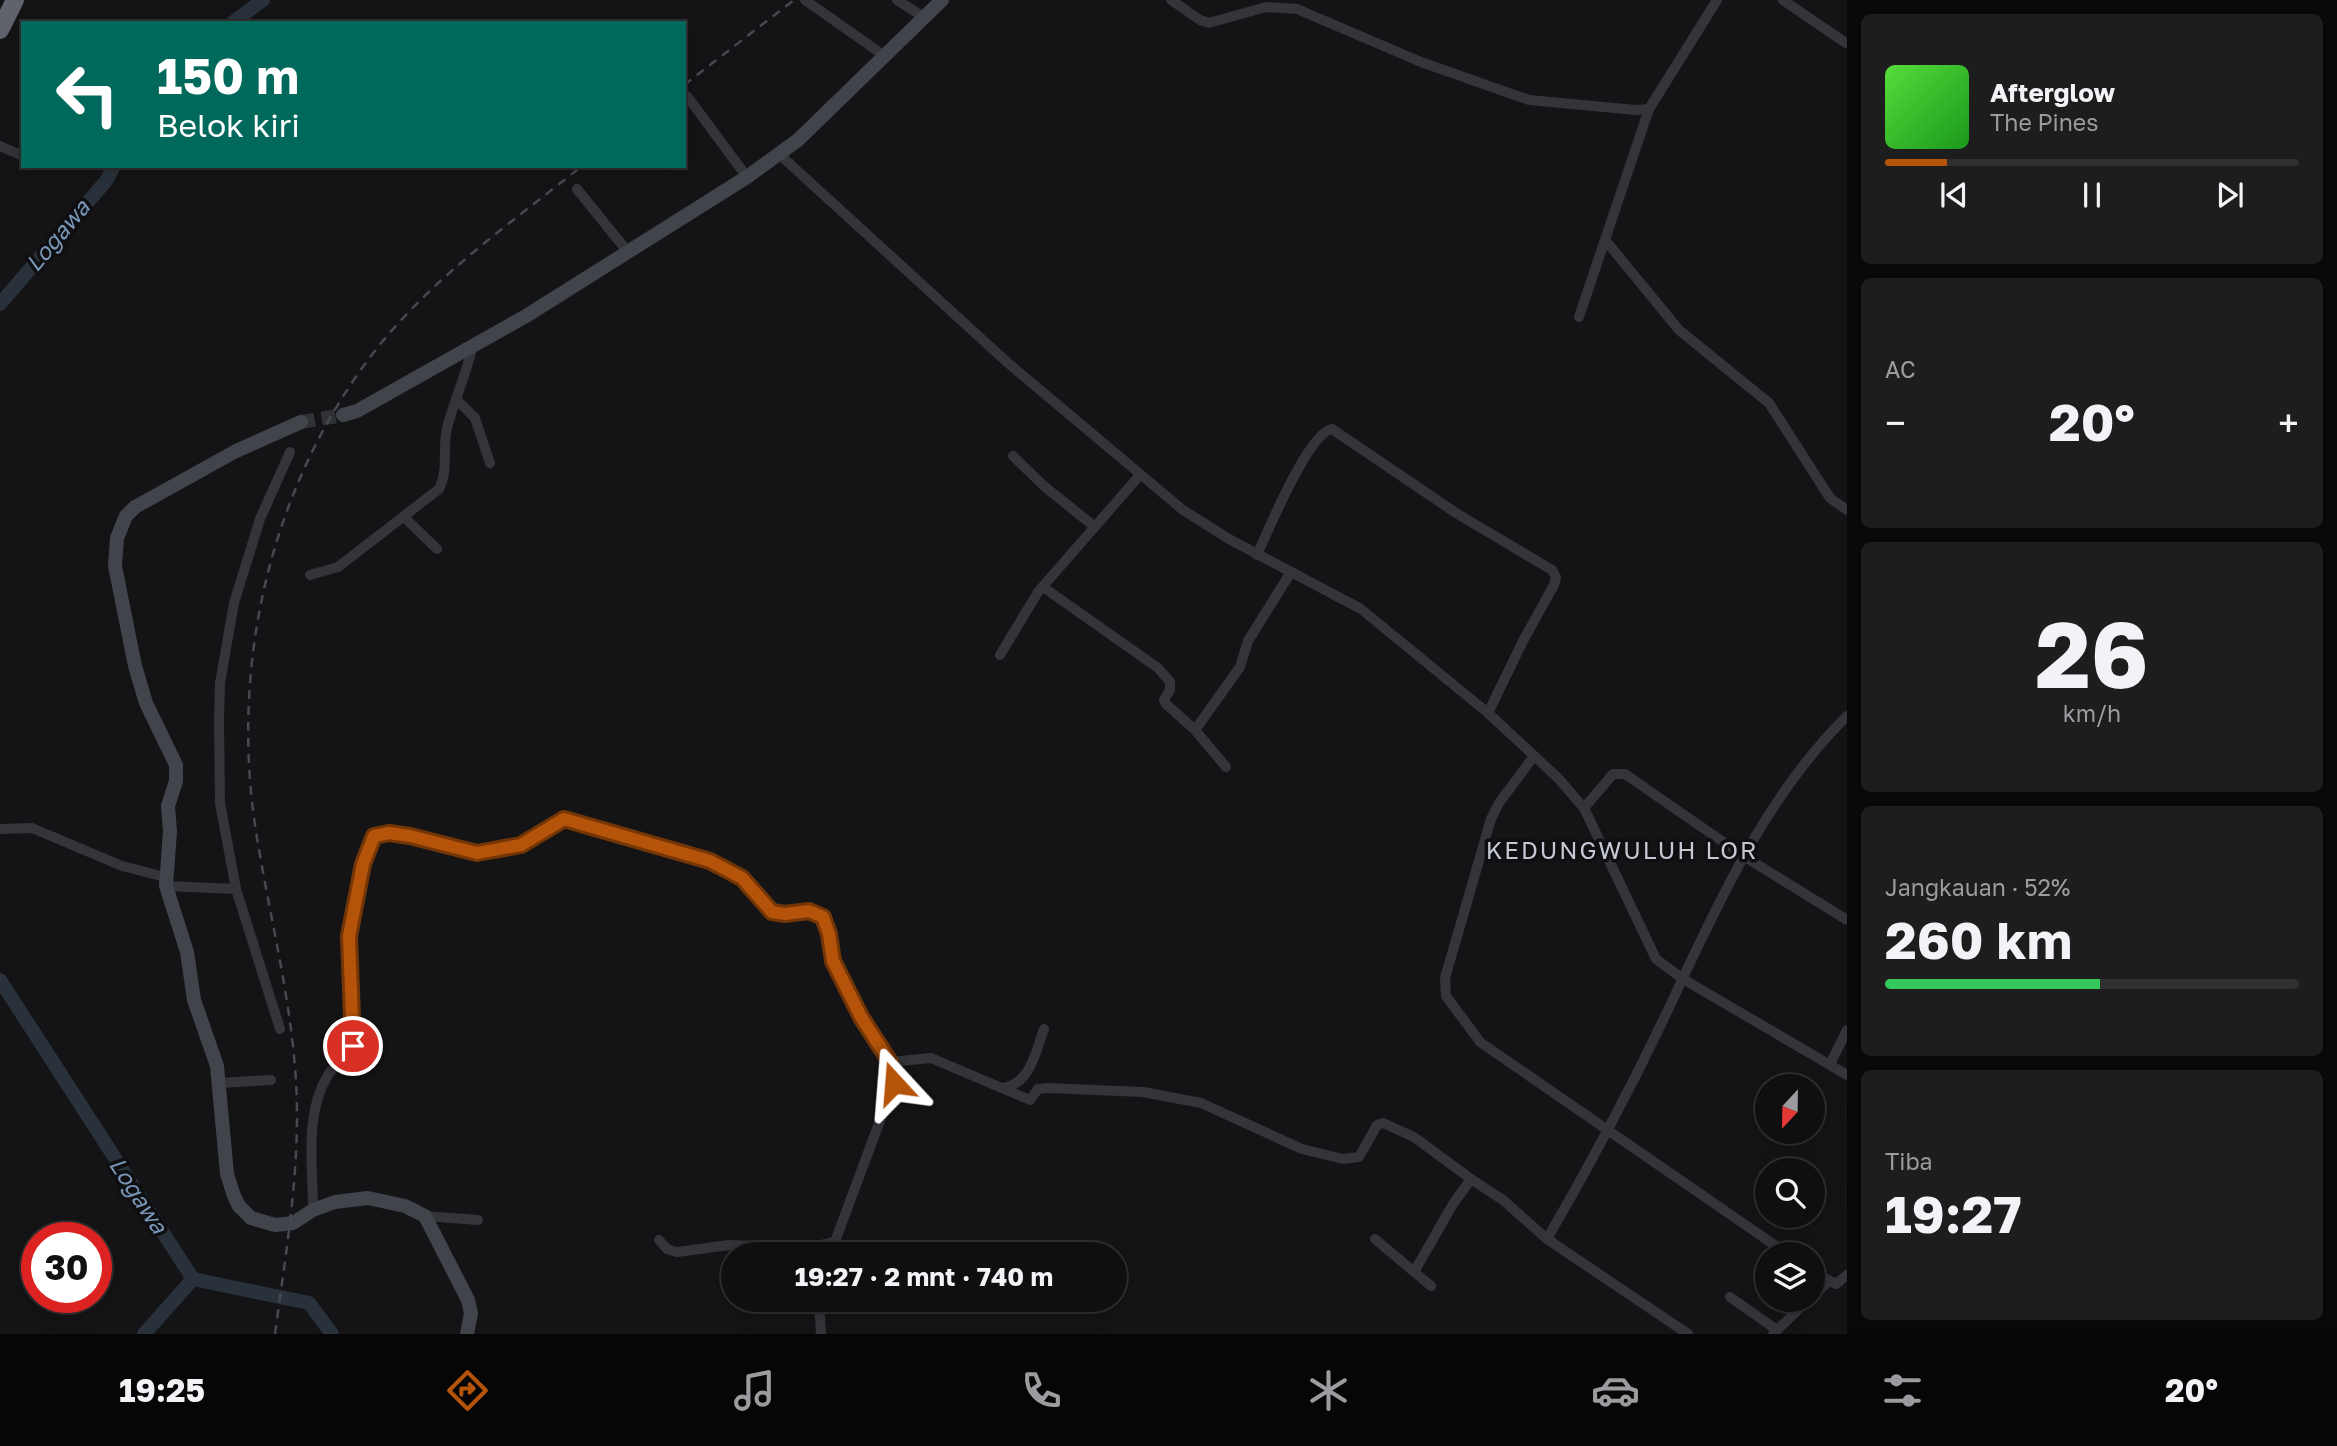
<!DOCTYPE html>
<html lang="id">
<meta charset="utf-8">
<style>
:root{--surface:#0f0f10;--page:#1d1d1e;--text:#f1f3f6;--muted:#9b9c9f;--line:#2f2f30;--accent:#b45309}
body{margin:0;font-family:"Golos Text",sans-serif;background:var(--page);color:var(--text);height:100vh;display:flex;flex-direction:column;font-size:26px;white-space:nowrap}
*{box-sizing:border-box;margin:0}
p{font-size:23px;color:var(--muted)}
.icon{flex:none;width:38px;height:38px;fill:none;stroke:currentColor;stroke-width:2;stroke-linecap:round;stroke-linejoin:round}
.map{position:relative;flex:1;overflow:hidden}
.details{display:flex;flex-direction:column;gap:14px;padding:14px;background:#080809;width:490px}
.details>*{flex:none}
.top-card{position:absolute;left:21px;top:21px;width:665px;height:147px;border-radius:0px;box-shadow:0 4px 18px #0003,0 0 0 2px var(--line);background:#00695c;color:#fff;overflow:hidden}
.needle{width:46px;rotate:202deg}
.tools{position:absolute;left:1755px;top:1074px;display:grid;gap:14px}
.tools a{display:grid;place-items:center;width:70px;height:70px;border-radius:50%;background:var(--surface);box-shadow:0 4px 18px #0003,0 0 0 2px var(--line);font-size:35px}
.speed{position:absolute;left:21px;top:1222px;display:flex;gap:14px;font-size:35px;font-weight:700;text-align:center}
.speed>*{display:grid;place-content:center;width:91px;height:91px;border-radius:50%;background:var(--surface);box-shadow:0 4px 18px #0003,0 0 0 2px var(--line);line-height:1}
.speed .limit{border:10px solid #d22;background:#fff;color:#111}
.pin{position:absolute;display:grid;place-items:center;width:60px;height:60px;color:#fff;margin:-30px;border:4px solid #fff;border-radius:50%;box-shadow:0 2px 7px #0007}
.me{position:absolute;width:77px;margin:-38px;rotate:341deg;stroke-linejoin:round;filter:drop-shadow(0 0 5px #0008)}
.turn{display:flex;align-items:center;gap:24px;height:147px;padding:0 21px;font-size:32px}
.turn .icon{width:91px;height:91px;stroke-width:2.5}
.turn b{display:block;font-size:49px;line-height:60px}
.big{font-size:52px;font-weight:700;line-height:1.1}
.details .widget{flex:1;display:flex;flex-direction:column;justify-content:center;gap:10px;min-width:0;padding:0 24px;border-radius:10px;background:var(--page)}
.details .dial{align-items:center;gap:0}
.dial b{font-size:91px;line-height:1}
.song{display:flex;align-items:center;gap:21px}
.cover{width:84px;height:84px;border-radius:10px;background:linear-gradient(135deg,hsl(110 70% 55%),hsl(120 70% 35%))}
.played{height:7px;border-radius:4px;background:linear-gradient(90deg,var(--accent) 15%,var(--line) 15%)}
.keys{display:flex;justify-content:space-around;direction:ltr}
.heat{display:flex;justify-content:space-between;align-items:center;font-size:38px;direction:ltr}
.charge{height:10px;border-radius:5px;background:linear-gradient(90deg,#34c759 52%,var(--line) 0)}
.trip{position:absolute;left:721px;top:1242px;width:406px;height:70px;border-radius:35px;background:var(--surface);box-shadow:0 4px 18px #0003,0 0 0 2px var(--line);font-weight:700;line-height:70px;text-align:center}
.tab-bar{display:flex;height:112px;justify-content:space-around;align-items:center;background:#060606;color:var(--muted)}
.tab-bar .icon{width:49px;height:49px}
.tab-bar .current{color:var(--accent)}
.tab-bar b{font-size:32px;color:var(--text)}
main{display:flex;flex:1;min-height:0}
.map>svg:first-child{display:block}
</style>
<main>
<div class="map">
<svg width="1847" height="1334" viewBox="0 0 1847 1334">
<rect width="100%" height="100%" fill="#141416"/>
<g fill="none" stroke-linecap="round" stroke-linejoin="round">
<!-- river -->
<g stroke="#29323b" stroke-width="14">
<polyline points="232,23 263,0"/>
<polyline points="0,304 106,181 114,166"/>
<polyline points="0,980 193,1279 309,1303 332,1334"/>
<polyline points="144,1334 193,1279"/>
</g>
<!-- secondary-tunnel -->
<polyline stroke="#313236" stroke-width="14" stroke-dasharray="14 7" stroke-linecap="butt" points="301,422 343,415"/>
<!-- street -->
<g stroke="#34353b" stroke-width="10">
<polyline points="805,0 886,57"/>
<polyline points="897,0 925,18"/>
<polyline points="1171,0 1200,20 1209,23 1266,7 1297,9 1421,62 1529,100 1636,110 1649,109 1717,0"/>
<polyline points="1783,0 1846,43"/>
<polyline points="687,96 747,177"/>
<polyline points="0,146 23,156"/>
<polyline points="779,154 1008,363 1183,510 1229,539 1361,609 1488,713 1558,778 1584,808 1656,959 1683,979 1847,1075"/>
<polyline points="577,189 627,251"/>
<polyline points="1606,241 1679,330 1769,403 1830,498 1847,510"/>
<polyline points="1579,317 1649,109"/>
<polyline points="456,399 475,418 490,463"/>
<polyline points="1013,456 1045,487 1095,527"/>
<polyline points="404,517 437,549"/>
<path d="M1257,555C1268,531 1308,433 1332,429L1456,513L1552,570L1556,577L1554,585L1524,639L1488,713"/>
<path d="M310,575L338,567L439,489C449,470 442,448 447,428C454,401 466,375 472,348"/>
<polyline points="1043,587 1158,668 1170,682 1170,690 1164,700 1166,704 1195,730 1226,767"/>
<polyline points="1000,655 1038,592 1140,475"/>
<polyline points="1195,730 1240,667 1248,641 1291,572"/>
<polyline points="1534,756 1499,803 1491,819 1445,978 1446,996 1480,1042 1789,1255"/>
<polyline points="1584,808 1613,774 1625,774 1742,855 1847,920"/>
<polyline points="0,829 32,828 122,866 165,877"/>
<polyline points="166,886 236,889"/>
<polyline points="280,1029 236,889 220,803 219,720 220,683 234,603 260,519 290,452"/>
<polyline points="890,1062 931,1058 1030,1100 1038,1089 1048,1088 1143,1092 1201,1103 1302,1149 1343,1159 1359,1157 1377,1125 1383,1123 1414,1137 1471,1179"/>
<polyline points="1830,1064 1847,1030"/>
<polyline points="220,1083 271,1080"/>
<path d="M1003,1088C1031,1083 1035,1053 1044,1029"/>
<path d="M313,1210C313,1166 304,1114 328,1075C334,1065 346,1061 352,1052L349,936L363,865L372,838L380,833L410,836L477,853L521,845L564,819L720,865L742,878L772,912L785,914L809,910L823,917L829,934L833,961L861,1017L890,1062L894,1083L830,1255"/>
<polyline points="425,1216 478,1220"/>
<polyline points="1375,1239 1431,1286"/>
<path d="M1547,1239C1596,1155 1641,1069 1682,980C1726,886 1772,790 1847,716"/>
<polyline points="659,1240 667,1249 677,1252 729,1245 808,1248 835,1242"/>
<polyline points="1414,1272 1453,1204 1471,1179 1503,1200 1547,1239 1688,1334"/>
<polyline points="1813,1272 1836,1284 1847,1275"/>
<polyline points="1813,1296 1828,1282"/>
<polyline points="1730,1297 1777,1330"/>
<polyline points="819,1300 821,1334"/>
<polyline points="1773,1334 1808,1300"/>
</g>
<!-- secondary -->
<g stroke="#42444b" stroke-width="14">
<polyline points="343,415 357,411 526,316 747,177 798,140 942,0"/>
<polyline points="301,422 236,451 135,507 126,516 117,538 115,566 135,666 146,703 176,765 176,781 168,806 170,831 166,886 187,952 194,1000 217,1066 227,1174 234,1196 239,1206 251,1218 275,1225 293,1223 313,1210 335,1202 368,1198 405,1206 425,1216 468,1300 471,1313 467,1334"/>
</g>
<!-- highway -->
<polyline stroke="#60636c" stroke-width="18" points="0,30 15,0"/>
<!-- rail -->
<g stroke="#474950" stroke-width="2.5" stroke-dasharray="9 7" stroke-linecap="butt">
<polyline points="684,85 794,0"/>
<path d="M275,1334C286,1251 301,1166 296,1082C291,995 268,911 255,825C230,656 274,475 382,342C439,273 512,222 582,166"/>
</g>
</g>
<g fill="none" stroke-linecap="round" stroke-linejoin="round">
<defs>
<polyline id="route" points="353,1046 349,936 363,864 374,836 389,833 410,836 477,853 521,845 564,819 710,861 742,878 772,912 785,914 809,911 823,917 829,934 833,961 861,1017 890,1062 894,1083"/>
</defs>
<!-- route casing -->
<use href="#route" stroke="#753606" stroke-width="18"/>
<!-- route -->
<use href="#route" stroke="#b45309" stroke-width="12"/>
</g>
<g text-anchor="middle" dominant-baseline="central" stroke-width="7" stroke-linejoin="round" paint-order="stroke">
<!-- water labels -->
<g font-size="23" font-style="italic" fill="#7896b6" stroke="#0f0f11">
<text transform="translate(57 235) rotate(-50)">Logawa</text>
<text transform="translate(139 1195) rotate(57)">Logawa</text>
</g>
<!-- quarter labels -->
<g font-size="24" letter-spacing="2" fill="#c5c8d3" stroke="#0f0f11">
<text x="1622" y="849">KEDUNGWULUH LOR</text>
</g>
</g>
</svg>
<div class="tools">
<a><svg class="needle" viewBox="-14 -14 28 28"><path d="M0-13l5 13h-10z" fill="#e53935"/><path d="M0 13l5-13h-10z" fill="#9b9c9f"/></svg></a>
<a><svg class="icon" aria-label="search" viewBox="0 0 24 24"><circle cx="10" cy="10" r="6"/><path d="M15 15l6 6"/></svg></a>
<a><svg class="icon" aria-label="layers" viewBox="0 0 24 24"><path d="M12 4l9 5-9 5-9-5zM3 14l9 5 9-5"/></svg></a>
</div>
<div class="speed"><div class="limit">30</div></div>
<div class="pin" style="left:353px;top:1046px;background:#d93025"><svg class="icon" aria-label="arrive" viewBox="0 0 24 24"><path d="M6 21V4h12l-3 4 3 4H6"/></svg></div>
<svg class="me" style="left:894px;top:1083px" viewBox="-20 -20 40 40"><path d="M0-17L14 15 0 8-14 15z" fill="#b45309" stroke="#fff" stroke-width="4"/></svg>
<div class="trip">19:27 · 2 mnt · 740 m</div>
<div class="top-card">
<div class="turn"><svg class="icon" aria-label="left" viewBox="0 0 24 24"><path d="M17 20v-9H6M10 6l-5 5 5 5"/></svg><div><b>150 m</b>Belok kiri</div></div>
</div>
</div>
<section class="details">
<div class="widget">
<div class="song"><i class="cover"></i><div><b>Afterglow</b><p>The Pines</p></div></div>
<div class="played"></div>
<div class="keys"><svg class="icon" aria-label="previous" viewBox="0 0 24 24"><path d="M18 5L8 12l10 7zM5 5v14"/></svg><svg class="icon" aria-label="pause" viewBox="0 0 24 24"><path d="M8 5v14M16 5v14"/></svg><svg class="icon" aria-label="next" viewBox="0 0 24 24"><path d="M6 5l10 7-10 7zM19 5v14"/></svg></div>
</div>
<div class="widget"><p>AC</p>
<div class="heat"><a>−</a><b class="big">20°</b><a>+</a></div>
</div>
<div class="widget dial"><b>26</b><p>km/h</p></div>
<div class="widget"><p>Jangkauan · 52%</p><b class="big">260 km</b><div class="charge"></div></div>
<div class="widget"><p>Tiba</p><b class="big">19:27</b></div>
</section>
</main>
<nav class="tab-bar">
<b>19:25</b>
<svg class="icon current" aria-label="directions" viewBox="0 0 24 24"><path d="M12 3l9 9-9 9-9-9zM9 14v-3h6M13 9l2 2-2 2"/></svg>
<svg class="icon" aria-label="music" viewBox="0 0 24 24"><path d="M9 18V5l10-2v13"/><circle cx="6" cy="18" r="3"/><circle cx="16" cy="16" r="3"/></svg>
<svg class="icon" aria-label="phone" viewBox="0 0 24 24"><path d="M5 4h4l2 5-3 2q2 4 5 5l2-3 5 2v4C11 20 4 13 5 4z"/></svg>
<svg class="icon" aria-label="climate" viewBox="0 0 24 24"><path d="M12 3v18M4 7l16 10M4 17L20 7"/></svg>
<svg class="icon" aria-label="car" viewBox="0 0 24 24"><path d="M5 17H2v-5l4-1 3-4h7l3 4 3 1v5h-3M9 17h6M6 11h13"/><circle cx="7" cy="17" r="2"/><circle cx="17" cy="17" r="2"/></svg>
<svg class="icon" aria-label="filters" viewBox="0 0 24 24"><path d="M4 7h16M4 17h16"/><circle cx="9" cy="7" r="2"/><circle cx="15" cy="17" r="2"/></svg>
<b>20°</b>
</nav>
